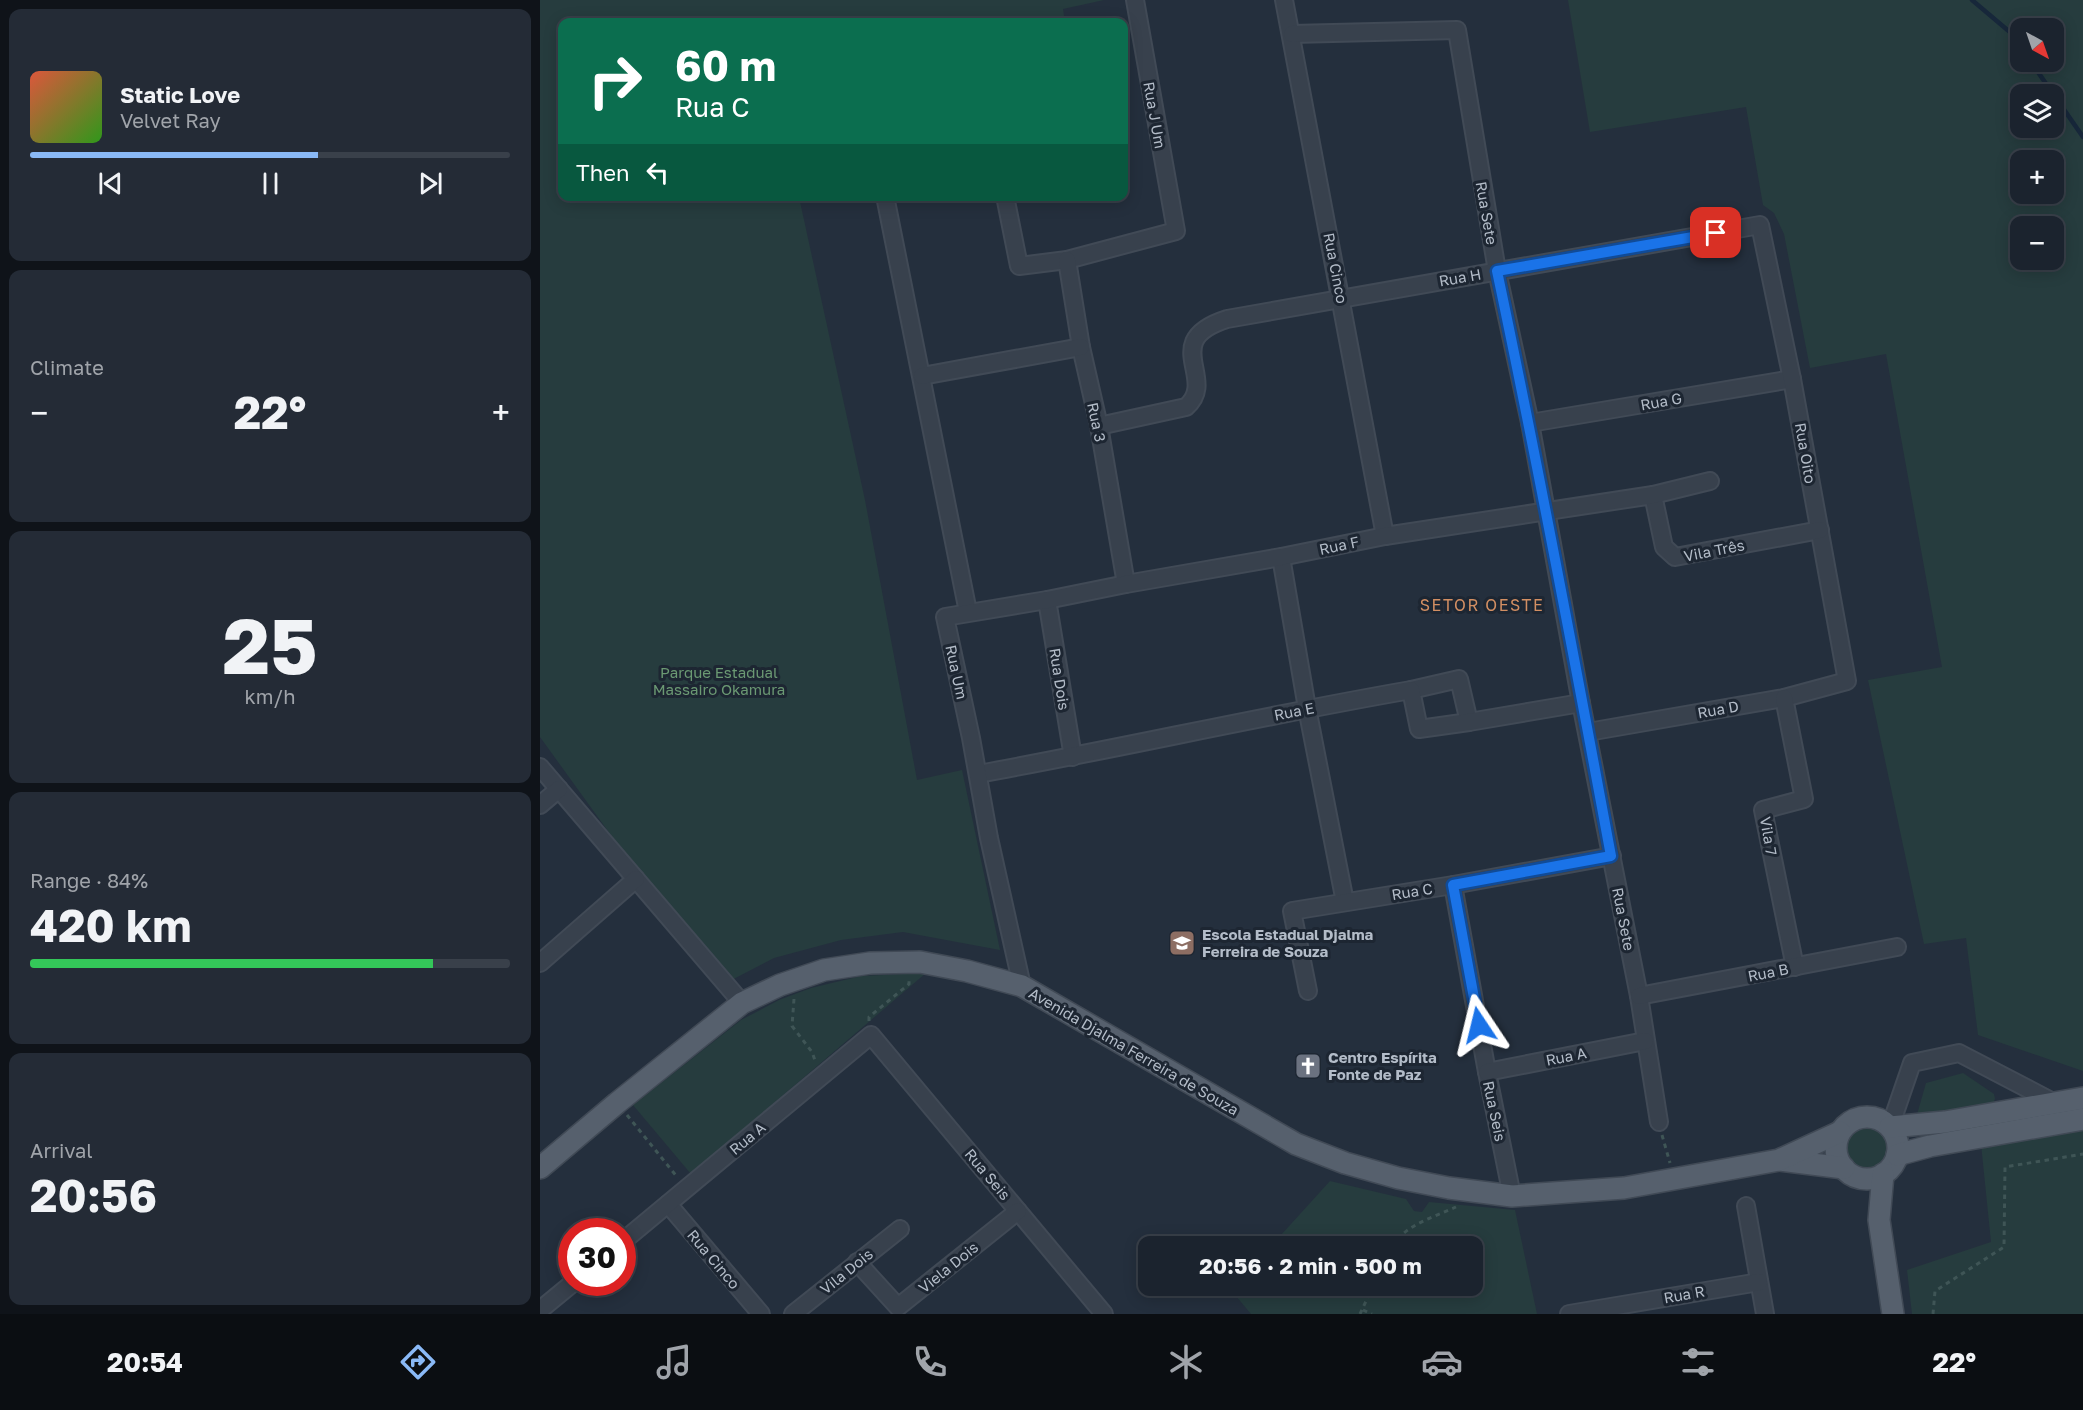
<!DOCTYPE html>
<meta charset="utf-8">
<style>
:root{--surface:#1b232e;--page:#242b36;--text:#f1f3f6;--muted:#a0a4aa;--line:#39404a;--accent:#8ab9f6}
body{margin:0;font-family:"Golos Text",sans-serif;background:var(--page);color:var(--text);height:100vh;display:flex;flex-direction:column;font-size:22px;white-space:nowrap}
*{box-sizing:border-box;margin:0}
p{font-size:20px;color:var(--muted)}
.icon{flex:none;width:33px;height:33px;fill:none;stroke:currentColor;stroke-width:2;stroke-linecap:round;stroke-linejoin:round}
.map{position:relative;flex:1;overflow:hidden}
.details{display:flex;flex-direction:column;gap:9px;padding:9px;background:#0f1319;width:540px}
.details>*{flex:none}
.top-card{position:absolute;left:18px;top:18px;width:570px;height:183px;border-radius:12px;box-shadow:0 3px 15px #0003,0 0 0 2px var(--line);background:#0b6e4f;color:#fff;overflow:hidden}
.needle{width:39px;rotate:140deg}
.tools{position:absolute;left:1470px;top:18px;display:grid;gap:12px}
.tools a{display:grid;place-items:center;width:54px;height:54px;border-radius:12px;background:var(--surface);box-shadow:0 3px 15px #0003,0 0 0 2px var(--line);font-size:30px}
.speed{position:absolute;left:18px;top:1218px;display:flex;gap:12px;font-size:30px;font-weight:700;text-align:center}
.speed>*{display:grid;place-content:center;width:78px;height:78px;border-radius:50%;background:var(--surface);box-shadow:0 3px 15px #0003,0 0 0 2px var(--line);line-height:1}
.speed .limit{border:9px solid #d22;background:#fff;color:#111}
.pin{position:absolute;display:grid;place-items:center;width:51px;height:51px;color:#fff;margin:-26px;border-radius:12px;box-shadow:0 3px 9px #0006}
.me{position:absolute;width:66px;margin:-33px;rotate:350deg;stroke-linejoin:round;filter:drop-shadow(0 0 4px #0008)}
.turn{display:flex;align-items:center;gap:21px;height:126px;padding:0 18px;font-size:27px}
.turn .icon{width:78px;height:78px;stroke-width:2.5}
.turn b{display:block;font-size:42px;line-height:51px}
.then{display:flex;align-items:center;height:57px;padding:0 18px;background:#0003;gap:12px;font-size:22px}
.big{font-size:45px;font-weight:700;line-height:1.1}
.details .widget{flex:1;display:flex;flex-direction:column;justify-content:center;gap:9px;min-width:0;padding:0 21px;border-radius:12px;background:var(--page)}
.details .dial{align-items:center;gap:0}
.dial b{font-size:78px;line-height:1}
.song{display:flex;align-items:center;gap:18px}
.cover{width:72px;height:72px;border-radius:9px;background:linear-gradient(135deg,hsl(10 70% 55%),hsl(110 70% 35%))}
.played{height:6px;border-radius:3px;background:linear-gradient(90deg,var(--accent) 60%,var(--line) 60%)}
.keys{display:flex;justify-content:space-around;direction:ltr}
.heat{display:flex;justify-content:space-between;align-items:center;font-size:33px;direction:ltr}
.charge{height:9px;border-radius:4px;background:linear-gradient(90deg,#34c759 84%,var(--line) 0)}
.trip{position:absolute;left:598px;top:1236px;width:345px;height:60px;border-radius:12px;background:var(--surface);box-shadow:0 3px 15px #0003,0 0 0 2px var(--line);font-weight:700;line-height:60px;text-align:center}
.dock{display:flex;height:96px;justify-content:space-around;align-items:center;background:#0b0e12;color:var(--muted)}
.dock .icon{width:42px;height:42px}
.dock .active{color:var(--accent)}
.dock b{font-size:27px;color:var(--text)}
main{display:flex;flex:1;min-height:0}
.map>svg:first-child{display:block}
</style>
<main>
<section class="details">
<div class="widget">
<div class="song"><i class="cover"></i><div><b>Static Love</b><p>Velvet Ray</p></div></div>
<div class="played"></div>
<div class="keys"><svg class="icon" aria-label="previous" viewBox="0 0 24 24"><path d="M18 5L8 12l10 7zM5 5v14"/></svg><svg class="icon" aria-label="pause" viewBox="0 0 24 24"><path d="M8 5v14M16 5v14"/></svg><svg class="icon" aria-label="next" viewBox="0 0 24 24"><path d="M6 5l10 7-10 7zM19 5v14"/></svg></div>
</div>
<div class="widget"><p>Climate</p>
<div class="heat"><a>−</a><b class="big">22°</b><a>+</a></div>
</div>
<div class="widget dial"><b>25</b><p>km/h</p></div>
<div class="widget"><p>Range · 84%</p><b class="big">420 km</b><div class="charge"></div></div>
<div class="widget"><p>Arrival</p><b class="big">20:56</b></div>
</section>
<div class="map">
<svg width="1543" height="1314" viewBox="0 0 1543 1314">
<rect width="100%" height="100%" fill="#242f3d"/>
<!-- green -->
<g fill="#263c3e" fill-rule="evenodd">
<polygon points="0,0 564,0 523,9 525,22 22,22 22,196 259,197 325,500 377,780 422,770 460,950 363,932 301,940 234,958 180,986 0,737"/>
<path d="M1028,0H1543V1071L1438,1035L1426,938L1384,944L1328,680L1402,667L1346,354L1270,368L1244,234L1234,213L1223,205L1206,107L1050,132ZM1480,28H1514V62H1480ZM1480,94H1514V128H1480ZM1480,160H1514V194H1480ZM1480,226H1514V260H1480Z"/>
<polygon points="386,973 151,1174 93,1105 201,1020 239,1000 271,988 321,976"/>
<polygon points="1423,1073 1454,1094 1455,1099 1453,1104 1376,1118 1386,1083"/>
<polygon points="1543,1127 1543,1314 1372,1314 1367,1270 1451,1242 1441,1144"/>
<circle cx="1328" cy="1149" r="22"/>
<polygon points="790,1181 866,1199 874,1211 882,1212 889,1202 975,1210 997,1314 711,1314 691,1290 695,1286 933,1286 933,1246 731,1246"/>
</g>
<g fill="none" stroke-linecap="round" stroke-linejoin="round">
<!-- stream -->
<g stroke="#17273a" stroke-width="4.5">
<polyline points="1432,0 1471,33 1480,47"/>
<polyline points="1491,62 1543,137"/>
</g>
<defs>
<g id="minor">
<polyline points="744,0 845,536"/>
<polyline points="752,34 917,30 957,271 990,423 1041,703 1099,996 1119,1122"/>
<polyline points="345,196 428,612"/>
<polyline points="465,196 479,266 527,260 636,231 595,0"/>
<polyline points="527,260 541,347 559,426 586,584"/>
<polyline points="382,376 541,347"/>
<polyline points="990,423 1252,379"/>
<path d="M559,426L646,407C679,379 618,341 687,319L1220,225L1252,379L1307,681L1244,698L1048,732"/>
<polyline points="1113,495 1124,547 1135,557 1280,530"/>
<polyline points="741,557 767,708 805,902"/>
<polyline points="507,600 533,757"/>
<polyline points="871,690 919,679 929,722"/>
<polyline points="1244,698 1264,799 1223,810 1255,967"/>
<polyline points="0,767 202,1003"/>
<path d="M438,774C582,748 726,715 871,690L879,729L929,722L1041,703"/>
<polyline points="0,805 19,789"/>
<polyline points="913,885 947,1072 972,1196"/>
<polyline points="0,963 96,879"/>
<polyline points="482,986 449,838 431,738 405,617 507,600 586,584 741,557 845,536 1113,495 1170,481"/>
<polyline points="768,991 752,911 913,885 1072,856"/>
<polyline points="1099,996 1357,947"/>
<polyline points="947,1072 1105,1041"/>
<polyline points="1350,1127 1372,1063 1419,1053 1515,1103"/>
<polyline points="128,1204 221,1314"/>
<polyline points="1206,1206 1225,1314"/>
<polyline points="82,1242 331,1035 564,1314"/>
<polyline points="317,1262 358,1307 478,1211"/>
<polyline points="0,1310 34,1282"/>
<polyline points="253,1314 360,1229"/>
<polyline points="1029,1314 1219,1282"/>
</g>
<g id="major">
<circle cx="1327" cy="1148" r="31"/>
<polyline points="1350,1127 1405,1122 1543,1098"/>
<polyline points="1357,1155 1390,1146 1543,1119"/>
<polyline points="1240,1160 1304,1168"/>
<polyline points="0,1168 77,1103 202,1003 240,985 284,970 330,963 380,962 427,971 482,986 756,1144 805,1163 858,1178 909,1188 972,1196 1084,1188 1239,1160 1300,1132"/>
<polyline points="1343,1174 1339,1220 1353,1314"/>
</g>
</defs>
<!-- minor casing -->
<use href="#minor" stroke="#414a56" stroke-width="20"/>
<!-- major casing -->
<use href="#major" stroke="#414a56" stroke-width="24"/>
<!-- path -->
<g stroke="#3f5556" stroke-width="3" stroke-dasharray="4.5 4.5" stroke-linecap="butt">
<polyline points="254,999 252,1026 272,1052 276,1063"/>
<polyline points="329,1021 329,1017 369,984 369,978"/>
<polyline points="87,1115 138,1178"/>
<polyline points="1122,1135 1130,1163"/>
<path d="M852,1246C867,1224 892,1218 916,1207"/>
<polyline points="823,1310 832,1314"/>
<polyline points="820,1314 833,1286"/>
<polyline points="1393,1314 1395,1291 1464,1247 1465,1167 1543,1154"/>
</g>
<!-- minor -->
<use href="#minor" stroke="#38414d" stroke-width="16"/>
<!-- major -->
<use href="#major" stroke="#56606d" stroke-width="21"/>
</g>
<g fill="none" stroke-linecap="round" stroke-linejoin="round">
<defs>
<path id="route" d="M939,1025L913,885L1071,856C1035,661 998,465 957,271L1176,233"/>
</defs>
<!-- route casing -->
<use href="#route" stroke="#114b97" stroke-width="15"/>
<!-- route -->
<use href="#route" stroke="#1a73e8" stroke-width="10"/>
</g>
<!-- icons -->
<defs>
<symbol id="school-square" viewBox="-11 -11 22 22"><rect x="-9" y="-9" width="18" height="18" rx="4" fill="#8d6e63" stroke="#1d2632"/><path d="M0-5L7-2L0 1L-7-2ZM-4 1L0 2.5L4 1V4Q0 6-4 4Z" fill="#fff"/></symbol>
<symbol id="church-square" viewBox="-11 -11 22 22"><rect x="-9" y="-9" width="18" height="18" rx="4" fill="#6b7280" stroke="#1d2632"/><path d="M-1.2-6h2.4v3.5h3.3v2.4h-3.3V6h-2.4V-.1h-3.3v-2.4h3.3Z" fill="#fff"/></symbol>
</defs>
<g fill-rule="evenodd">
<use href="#school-square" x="627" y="928" width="30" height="30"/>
<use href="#church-square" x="753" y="1051" width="30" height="30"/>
</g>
<g text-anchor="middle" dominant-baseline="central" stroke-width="6" stroke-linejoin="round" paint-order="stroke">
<!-- street labels -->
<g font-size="15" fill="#b3bcc8" stroke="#1d2632">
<text transform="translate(615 115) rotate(80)">Rua J Um</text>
<text transform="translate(947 213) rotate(80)">Rua Sete</text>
<text transform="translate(796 268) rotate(79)">Rua Cinco</text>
<text transform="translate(920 277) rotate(-10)">Rua H</text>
<text transform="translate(1121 401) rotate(-10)">Rua G</text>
<text transform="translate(557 422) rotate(78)">Rua 3</text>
<text transform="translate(1266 453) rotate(80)">Rua Oito</text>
<text transform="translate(799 545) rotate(-12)">Rua F</text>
<text transform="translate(1174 550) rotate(-11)">Vila Três</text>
<text transform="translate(417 672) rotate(78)">Rua Um</text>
<text transform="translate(520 679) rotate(81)">Rua Dois</text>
<text transform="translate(1178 709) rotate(-10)">Rua D</text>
<text transform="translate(754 711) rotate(-11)">Rua E</text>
<text transform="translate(1229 836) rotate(80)">Vila 7</text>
<text transform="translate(872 891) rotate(-9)">Rua C</text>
<text transform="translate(1084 919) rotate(79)">Rua Sete</text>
<text transform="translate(1228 972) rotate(-11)">Rua B</text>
<text transform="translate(594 1051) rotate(30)">Avenida Djalma Ferreira de Souza</text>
<text transform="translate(1026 1056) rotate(-11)">Rua A</text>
<text transform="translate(955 1111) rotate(78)">Rua Seis</text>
<text transform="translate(207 1138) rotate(-40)">Rua A</text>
<text transform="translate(448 1174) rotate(50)">Rua Seis</text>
<text transform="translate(174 1259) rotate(50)">Rua Cinco</text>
<text transform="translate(408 1267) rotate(-39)">Viela Dois</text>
<text transform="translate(306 1271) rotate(-39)">Vila Dois</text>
<text transform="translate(1144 1294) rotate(-10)">Rua R</text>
</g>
<!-- park labels -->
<g font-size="15" fill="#6b9973" stroke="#1d2632">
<text x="179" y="672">Parque Estadual<tspan x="179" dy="17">Massairo Okamura</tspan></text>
</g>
<!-- poi labels -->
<g font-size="15" font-weight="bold" fill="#b3bcc8" stroke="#1d2632" text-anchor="start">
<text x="662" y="934">Escola Estadual Djalma<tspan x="662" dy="17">Ferreira de Souza</tspan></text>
<text x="788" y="1057">Centro Espírita<tspan x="788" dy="17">Fonte de Paz</tspan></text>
</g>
<!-- neighbourhood labels -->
<g font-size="16" letter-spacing="1.5" fill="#d38f63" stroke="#1d2632">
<text x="942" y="605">SETOR OESTE</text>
</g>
</g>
</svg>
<div class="tools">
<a><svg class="needle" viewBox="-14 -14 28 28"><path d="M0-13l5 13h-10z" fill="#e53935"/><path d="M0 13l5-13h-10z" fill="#a0a4aa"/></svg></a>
<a><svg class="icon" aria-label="layers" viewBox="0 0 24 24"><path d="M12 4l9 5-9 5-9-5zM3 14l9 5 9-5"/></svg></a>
<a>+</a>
<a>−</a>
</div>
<div class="speed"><div class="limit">30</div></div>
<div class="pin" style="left:1176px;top:233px;background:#d93025"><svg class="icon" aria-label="arrive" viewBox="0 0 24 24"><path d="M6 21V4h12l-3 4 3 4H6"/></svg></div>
<svg class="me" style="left:939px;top:1025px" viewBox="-20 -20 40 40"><path d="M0-17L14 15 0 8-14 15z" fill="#1a73e8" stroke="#fff" stroke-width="4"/></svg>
<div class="trip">20:56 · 2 min · 500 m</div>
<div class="top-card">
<div class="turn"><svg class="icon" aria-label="right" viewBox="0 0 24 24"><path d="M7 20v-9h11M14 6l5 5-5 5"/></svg><div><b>60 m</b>Rua C</div></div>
<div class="then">Then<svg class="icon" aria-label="left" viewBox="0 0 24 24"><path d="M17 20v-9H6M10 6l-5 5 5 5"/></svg></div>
</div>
</div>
</main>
<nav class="dock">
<b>20:54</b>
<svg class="icon active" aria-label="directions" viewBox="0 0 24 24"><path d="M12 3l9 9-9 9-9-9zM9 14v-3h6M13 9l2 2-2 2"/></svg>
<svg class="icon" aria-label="music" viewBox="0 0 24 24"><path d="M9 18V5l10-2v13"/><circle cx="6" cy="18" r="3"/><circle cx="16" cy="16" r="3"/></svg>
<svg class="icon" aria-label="phone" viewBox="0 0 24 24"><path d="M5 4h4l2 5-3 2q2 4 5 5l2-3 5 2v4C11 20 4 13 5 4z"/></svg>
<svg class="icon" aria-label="climate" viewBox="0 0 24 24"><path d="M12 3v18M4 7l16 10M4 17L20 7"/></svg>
<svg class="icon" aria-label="car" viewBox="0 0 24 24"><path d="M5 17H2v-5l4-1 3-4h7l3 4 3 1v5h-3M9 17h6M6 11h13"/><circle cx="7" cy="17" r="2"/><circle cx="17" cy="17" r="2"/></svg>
<svg class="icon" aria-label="filters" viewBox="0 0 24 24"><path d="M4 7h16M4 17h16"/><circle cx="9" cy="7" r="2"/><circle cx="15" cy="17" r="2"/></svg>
<b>22°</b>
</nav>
